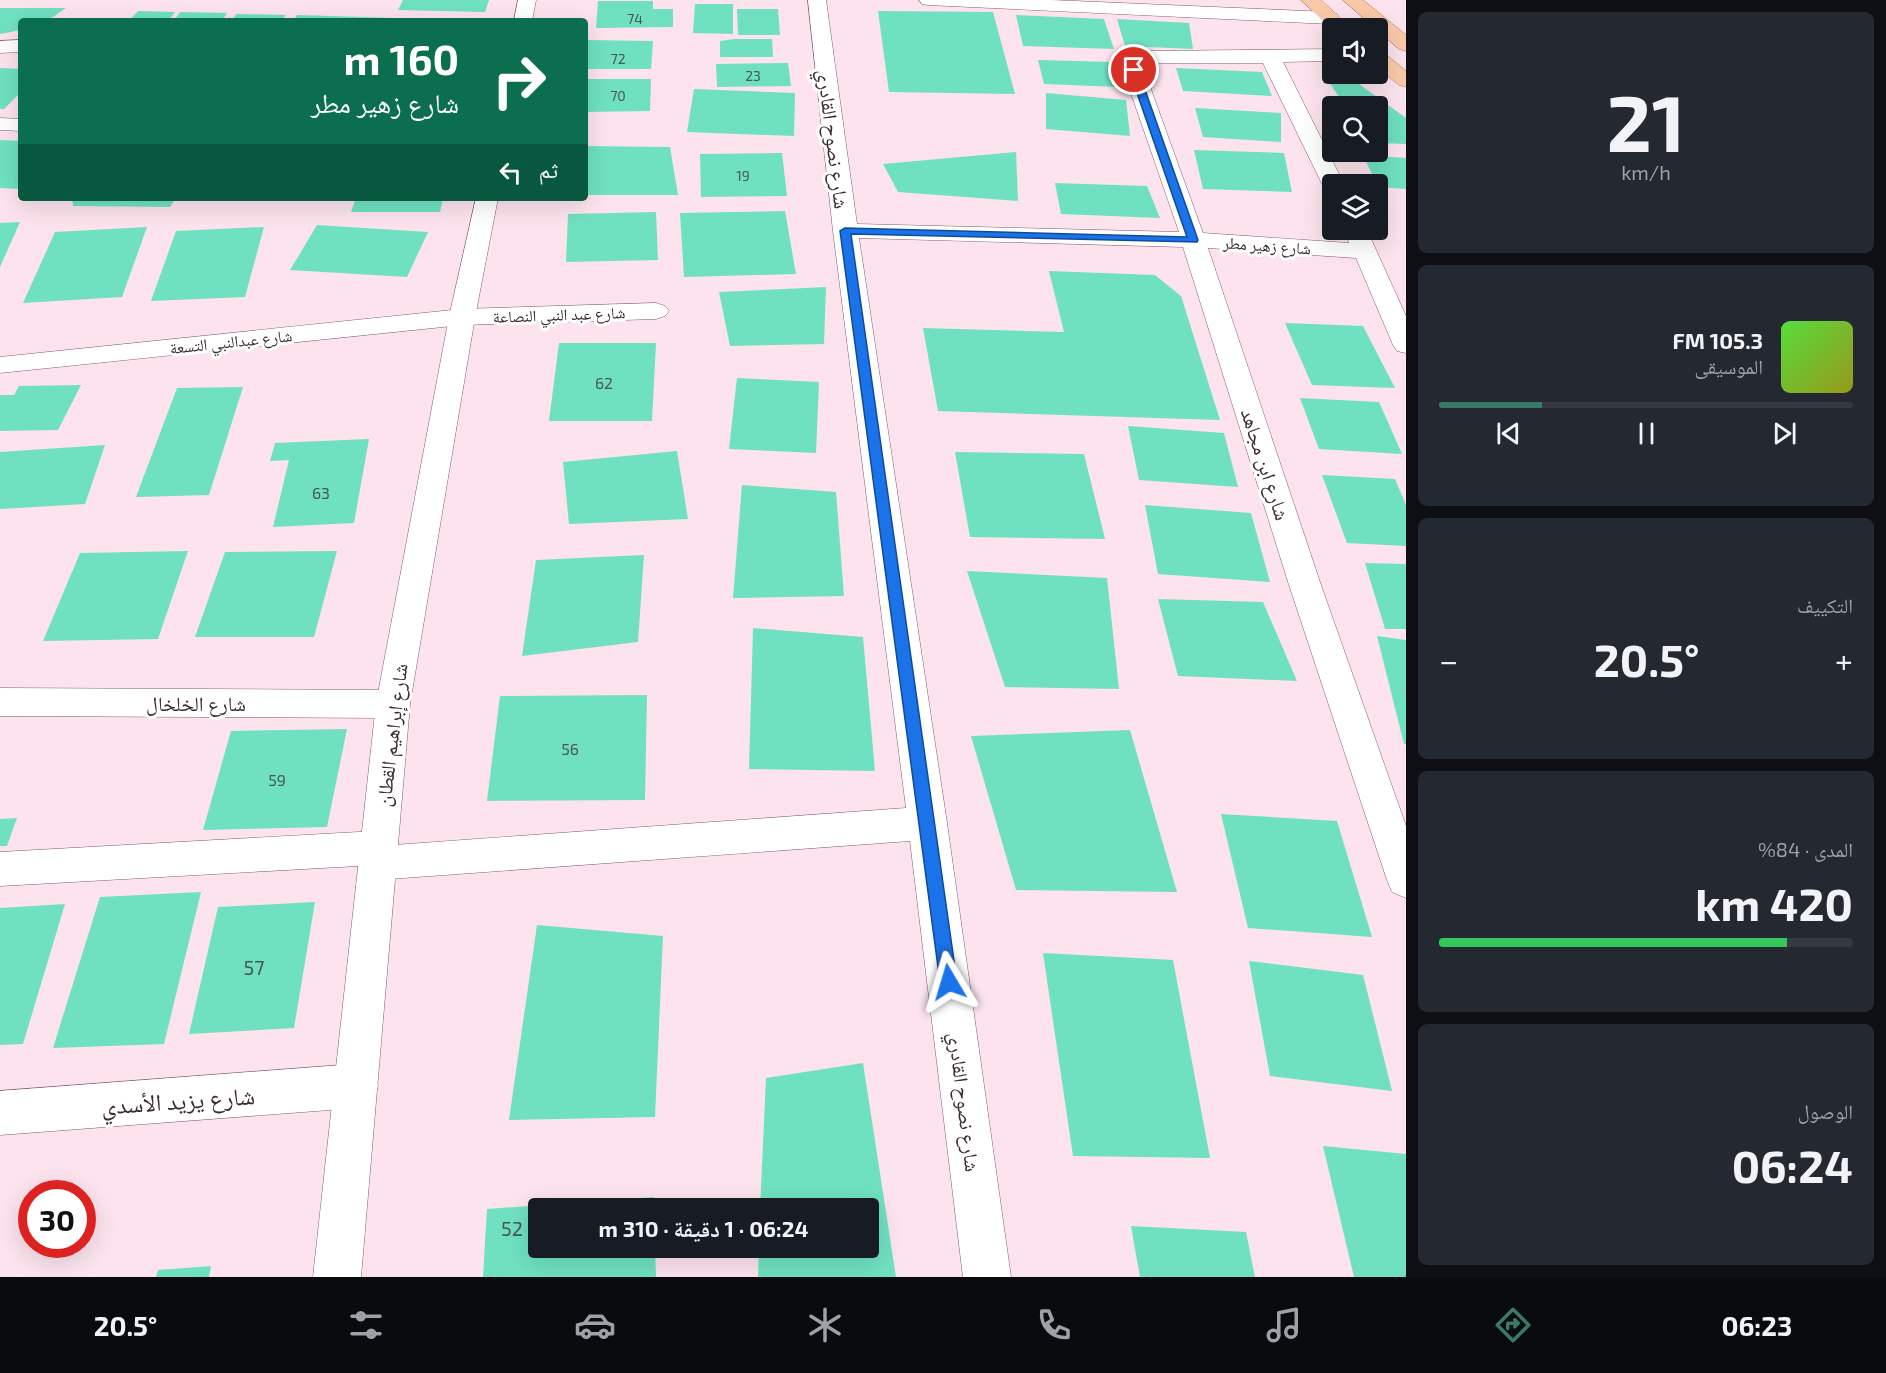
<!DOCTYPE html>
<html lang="ar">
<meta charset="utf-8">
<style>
:root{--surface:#171b24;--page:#242831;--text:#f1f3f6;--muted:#9ea1a6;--line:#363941;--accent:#3a7967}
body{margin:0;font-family:"Exo 2","Noto Naskh Arabic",sans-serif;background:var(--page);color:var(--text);direction:rtl;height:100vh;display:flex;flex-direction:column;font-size:22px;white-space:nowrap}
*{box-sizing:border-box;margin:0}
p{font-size:20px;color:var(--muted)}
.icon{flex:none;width:33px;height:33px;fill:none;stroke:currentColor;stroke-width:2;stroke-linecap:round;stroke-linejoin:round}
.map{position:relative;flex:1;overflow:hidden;direction:ltr}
.panel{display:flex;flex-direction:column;gap:12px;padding:12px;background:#0d0f14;width:480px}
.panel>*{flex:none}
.top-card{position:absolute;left:18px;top:18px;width:570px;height:183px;border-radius:6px;box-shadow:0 6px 24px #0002;direction:rtl;background:#0b6e4f;color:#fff;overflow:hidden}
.fabs{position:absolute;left:1322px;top:18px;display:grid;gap:12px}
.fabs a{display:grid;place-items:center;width:66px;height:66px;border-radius:6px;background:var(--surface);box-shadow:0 6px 24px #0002;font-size:30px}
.speed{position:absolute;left:18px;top:1180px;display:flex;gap:12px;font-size:30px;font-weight:700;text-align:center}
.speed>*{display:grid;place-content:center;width:78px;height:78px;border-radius:50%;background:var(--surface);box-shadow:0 6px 24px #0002;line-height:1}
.speed .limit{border:9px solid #d22;background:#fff;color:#111}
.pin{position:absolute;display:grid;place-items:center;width:51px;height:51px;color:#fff;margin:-26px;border:3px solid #fff;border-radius:50%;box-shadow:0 2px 6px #0007}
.me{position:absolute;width:66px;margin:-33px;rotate:353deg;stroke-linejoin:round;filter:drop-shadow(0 0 4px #0008)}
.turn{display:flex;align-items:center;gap:21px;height:126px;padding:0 30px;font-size:27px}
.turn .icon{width:78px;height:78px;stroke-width:2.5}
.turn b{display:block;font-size:42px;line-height:51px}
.then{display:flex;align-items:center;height:57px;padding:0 30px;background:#0003;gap:12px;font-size:22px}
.big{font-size:45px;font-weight:700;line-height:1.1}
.panel .widget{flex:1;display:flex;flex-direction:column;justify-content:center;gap:9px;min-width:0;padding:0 21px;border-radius:9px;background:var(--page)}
.panel .dial{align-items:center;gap:0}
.dial b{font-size:78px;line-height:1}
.song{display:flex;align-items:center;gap:18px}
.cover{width:72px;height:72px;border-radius:9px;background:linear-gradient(135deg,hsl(110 70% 55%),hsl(60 70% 35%))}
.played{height:6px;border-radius:3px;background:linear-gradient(90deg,var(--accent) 25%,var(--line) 25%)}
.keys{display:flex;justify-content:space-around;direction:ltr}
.heat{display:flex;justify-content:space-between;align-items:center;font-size:33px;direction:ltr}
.charge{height:9px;border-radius:4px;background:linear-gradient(90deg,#34c759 84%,var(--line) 0)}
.trip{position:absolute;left:528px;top:1198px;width:351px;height:60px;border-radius:6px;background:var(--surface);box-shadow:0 6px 24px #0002;font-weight:700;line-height:60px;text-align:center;direction:rtl}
.tabs{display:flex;height:96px;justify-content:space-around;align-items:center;background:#090b0e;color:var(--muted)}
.tabs .icon{width:42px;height:42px}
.tabs .active{color:var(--accent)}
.tabs b{font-size:27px;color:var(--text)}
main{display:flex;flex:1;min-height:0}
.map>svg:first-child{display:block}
</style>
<main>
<section class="panel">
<div class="widget dial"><b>21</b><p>km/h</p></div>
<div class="widget">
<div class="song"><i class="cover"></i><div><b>105.3 FM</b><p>الموسيقى</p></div></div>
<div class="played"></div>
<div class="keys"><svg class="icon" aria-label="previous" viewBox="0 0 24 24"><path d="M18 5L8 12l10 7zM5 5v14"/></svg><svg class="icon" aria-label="pause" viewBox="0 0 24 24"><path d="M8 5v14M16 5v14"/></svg><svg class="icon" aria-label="next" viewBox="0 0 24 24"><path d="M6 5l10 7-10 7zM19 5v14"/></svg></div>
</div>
<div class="widget"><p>التكييف</p>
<div class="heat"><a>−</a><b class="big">20.5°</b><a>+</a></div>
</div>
<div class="widget"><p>المدى · 84%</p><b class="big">420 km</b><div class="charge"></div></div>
<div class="widget"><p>الوصول</p><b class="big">06:24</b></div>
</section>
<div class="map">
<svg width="1406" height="1277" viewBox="0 0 1406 1277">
<rect width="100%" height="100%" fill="#fce3ed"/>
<!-- building -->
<g fill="#6fe1c1">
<polygon points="403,0 489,0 485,12 398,10"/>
<polygon points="598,1 653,1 653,9 673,9 673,27 596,28"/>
<polygon points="695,4 733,4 733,34 693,33"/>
<polygon points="0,8 66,8 47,21 21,21 21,30 0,34"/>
<polygon points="737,9 778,9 780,35 738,35"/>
<polygon points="138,11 175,12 168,21 129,21"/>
<polygon points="878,11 993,12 1015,94 889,92"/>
<polygon points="180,12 227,13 222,21 174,21"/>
<polygon points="236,14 286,15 282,21 232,21"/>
<polygon points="297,15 393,18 391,21 293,21"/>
<polygon points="1016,15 1104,19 1114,49 1023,46"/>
<polygon points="1117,19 1189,23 1193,49 1125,46"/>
<polygon points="734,39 772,39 773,57 720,57 720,41"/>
<polygon points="586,40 653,41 651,69 585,69"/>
<polygon points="1038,60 1111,62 1118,87 1044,84"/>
<polygon points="788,63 791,86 717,87 716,64"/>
<polygon points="0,68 21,69 21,92 4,109 0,109"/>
<polygon points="1176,68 1262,72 1272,96 1183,91"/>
<polygon points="585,79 651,79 650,111 585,112"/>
<polygon points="1327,79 1352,79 1406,118 1406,144 1377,143 1377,106 1345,106"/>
<polygon points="694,89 795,93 794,136 687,132"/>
<polygon points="1046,93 1126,100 1130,136 1046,129"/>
<polygon points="1195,108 1281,113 1281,142 1203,137"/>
<polygon points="0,140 21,141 21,189 0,188"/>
<polygon points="585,146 670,147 678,195 585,195"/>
<polygon points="1194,150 1284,153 1292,192 1203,189"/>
<polygon points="1016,152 1018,201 898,192 883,164"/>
<polygon points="782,153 787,196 701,197 700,154"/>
<polygon points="1363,155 1406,158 1406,189 1378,187"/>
<polygon points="1055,183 1147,186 1160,218 1061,214"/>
<polygon points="72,198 176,198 170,207 73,206"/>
<polygon points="356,198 443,198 440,212 351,212"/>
<polygon points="785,211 796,274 684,277 680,213"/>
<polygon points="656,212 658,260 566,262 568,214"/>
<polygon points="20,222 0,267 0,223"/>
<polygon points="317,225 428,232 407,277 290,270"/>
<polygon points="147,227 122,297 23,303 55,232"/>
<polygon points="264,227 245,297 151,301 176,231"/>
<polygon points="1049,271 1155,275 1181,296 1220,420 938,411 923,328 1064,332"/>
<polygon points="826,287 824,344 730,346 719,292"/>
<polygon points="1285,323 1363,326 1395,388 1312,385"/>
<polygon points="559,343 656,343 652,421 549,421"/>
<polygon points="737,378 819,382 816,453 729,449"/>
<polygon points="81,385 58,430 0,431 0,395 14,395 19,386"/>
<polygon points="243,387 209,495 136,497 177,388"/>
<polygon points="1300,398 1379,402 1402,454 1319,449"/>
<polygon points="1128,426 1224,433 1238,487 1139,480"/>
<polygon points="369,439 354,523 273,527 289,460 270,461 275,443"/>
<polygon points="105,445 85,504 0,509 0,452"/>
<polygon points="677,451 688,519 569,524 563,462"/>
<polygon points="955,452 1084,454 1105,539 970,537"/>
<polygon points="1322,475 1395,479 1406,505 1406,546 1347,543"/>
<polygon points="742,485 836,492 844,596 733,598"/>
<polygon points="1145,505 1251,513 1270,582 1158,574"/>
<polygon points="188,551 158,639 43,641 80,553"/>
<polygon points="337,551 314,637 195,637 225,552"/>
<polygon points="644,555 638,642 522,656 536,560"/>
<polygon points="1365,563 1406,564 1406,629 1385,629"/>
<polygon points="967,571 1107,578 1119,689 1005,687"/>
<polygon points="1158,599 1263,602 1297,681 1178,676"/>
<polygon points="753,628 863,637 875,771 749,769"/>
<polygon points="1377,636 1406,640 1406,744 1404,744"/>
<polygon points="647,695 645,800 487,801 500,696"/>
<polygon points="347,729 327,827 203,830 231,731"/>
<polygon points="1130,730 1177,892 1016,890 971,736"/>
<polygon points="1221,814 1337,821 1372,937 1248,928"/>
<polygon points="17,818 7,846 0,846 0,819"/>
<polygon points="201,892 164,1044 53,1048 100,897"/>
<polygon points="315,902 294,1028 189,1034 218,907"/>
<polygon points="65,904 23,1044 0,1045 0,908"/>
<polygon points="537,925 663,936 655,1117 509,1120"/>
<polygon points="1043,953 1173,960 1210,1158 1073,1156"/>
<polygon points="1249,961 1363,975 1392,1091 1270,1076"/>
<polygon points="863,1063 896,1277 758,1277 759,1248 868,1248 868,1209 760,1209 766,1078"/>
<polygon points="1323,1146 1406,1154 1406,1277 1354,1277"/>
<polygon points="654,1197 654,1209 538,1209 538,1248 655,1248 656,1277 483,1277 487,1209"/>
<polygon points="1131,1226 1246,1232 1255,1277 1140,1277"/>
<polygon points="211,1266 209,1277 156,1277 158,1270"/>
</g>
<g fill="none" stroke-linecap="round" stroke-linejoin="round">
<defs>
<g id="street">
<polygon points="808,0 826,0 857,224 1179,232 1125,76 1124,70 1129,58 1150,51 1332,49 1332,61 1283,62 1344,184 1332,184 1332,191 1325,189 1322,184 1263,63 1152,63 1145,65 1144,70 1203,233 1349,243 1345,230 1367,230 1406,316 1406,353 1397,351 1393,345 1356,258 1208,248 1321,585 1406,826 1406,898 1392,892 1387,880 1289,585 1183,247 859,238 947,823 1011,1277 963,1277 910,841 376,880 362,875 358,866 0,886 0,852 377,831 390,836 394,845 906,808 833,231"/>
<polygon points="919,0 1051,0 1330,12 1337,14 1339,18 1337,22 1330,24 928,5 922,4"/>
<polygon points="21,40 21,52 0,53 0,41"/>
<polygon points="0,118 21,119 21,131 0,130"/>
<polygon points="656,303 665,306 669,311 665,316 656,319 462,325 0,373 0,357 462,309"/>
<polygon points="0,688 393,690 405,694 410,704 405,714 393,718 0,716"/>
<polygon points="356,1064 371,1071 378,1086 371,1101 356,1108 0,1135 0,1091"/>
</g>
<g id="secondary">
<polygon points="518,0 536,0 532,21 514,21"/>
<polygon points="476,198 498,198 475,317 410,704 361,1277 313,1277 376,704 449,317"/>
</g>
<g id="primary">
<polygon points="1301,0 1321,0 1351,28 1332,29"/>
<polygon points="1343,0 1363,0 1406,35 1406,51 1399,49"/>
<polygon points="1377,51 1384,53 1406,71 1406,87 1399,85 1377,67"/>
</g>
</defs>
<!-- street casing -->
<use href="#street" stroke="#805d6c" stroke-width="1"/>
<!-- secondary casing -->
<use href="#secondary" stroke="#805d6c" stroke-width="1"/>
<!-- primary casing -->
<use href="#primary" stroke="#b57a5b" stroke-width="1"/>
<!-- street -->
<use href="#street" fill="#fff" fill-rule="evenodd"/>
<!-- secondary -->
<use href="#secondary" fill="#fff" fill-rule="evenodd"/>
<!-- primary -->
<use href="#primary" fill="#fac9aa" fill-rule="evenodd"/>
</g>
<!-- route -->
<polygon fill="#1a73e8" stroke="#114b97" stroke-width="1.5" points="1134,67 1138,70 1198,240 1197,242 851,234 957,982 955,987 949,990 943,987 940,982 840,231 845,228 1187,237 1129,70"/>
<g text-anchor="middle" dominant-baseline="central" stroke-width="6" stroke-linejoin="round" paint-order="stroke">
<!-- far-number labels -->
<g font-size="14" fill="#475855">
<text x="635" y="18">74</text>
<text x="618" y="58">72</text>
<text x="753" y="75">23</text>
<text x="618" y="95">70</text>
<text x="743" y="175">19</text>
</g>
<!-- far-street labels -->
<g font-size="16" fill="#3a2b31" stroke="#fff">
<text transform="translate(1267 245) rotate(4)">شارع زهير مطر</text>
<text transform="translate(559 314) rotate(-2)">شارع عبد النبي النصاعة</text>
<text transform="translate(231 341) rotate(-6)">شارع عبدالنبي التسعة</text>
</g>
<!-- number labels -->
<g font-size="16" fill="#475855">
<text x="604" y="382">62</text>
<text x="321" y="492">63</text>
<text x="570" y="748">56</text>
<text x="277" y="779">59</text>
</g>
<!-- street labels -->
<g font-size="20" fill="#3a2b31" stroke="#fff">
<text transform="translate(834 139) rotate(83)">شارع نصوح القادري</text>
<text transform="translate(1266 464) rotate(72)">شارع ابن مجاهد</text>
<text x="196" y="703">شارع الخلخال</text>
<text transform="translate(391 735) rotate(-83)">شارع إبراهيم القطان</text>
<text transform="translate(965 1102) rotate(83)">شارع نصوح القادري</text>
</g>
<!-- near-number labels -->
<g font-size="20" fill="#475855">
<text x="254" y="967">57</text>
<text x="512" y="1228">52</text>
</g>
<!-- near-street labels -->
<g font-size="24" fill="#3a2b31" stroke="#fff">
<text transform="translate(178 1100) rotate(-4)">شارع يزيد الأسدي</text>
</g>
</g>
</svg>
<div class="fabs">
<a><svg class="icon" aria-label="sound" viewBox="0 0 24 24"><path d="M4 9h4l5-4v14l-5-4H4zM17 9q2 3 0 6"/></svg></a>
<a><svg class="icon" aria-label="search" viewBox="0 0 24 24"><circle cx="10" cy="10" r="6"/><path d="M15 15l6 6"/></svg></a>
<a><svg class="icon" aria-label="layers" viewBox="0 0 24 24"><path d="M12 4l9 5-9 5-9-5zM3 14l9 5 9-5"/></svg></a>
</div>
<div class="speed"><div class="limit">30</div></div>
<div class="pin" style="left:1134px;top:70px;background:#d93025"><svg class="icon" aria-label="arrive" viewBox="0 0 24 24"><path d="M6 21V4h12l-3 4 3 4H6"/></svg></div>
<svg class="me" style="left:949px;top:982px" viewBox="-20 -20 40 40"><path d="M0-17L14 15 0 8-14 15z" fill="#1a73e8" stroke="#fff" stroke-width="4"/></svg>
<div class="trip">06:24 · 1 دقيقة · 310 m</div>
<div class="top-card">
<div class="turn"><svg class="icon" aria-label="right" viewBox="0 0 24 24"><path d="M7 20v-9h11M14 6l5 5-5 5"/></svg><div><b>160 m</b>شارع زهير مطر</div></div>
<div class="then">ثم<svg class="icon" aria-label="left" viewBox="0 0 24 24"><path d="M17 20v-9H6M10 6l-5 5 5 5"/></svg></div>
</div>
</div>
</main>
<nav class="tabs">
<b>06:23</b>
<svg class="icon active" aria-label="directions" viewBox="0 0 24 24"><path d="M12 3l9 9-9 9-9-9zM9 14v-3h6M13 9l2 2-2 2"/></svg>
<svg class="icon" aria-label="music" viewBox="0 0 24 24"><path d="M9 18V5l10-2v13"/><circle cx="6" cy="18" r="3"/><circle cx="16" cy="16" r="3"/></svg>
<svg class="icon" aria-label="phone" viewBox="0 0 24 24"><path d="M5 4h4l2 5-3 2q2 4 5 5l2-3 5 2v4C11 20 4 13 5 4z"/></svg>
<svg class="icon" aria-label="climate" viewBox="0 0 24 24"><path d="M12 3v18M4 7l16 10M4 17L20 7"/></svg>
<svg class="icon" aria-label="car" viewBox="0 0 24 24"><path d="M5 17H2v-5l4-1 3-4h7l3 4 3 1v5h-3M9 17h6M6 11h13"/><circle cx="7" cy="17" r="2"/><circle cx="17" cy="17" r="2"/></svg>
<svg class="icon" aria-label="filters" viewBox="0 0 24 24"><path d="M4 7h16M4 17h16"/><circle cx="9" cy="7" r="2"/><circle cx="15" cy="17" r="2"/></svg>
<b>20.5°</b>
</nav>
